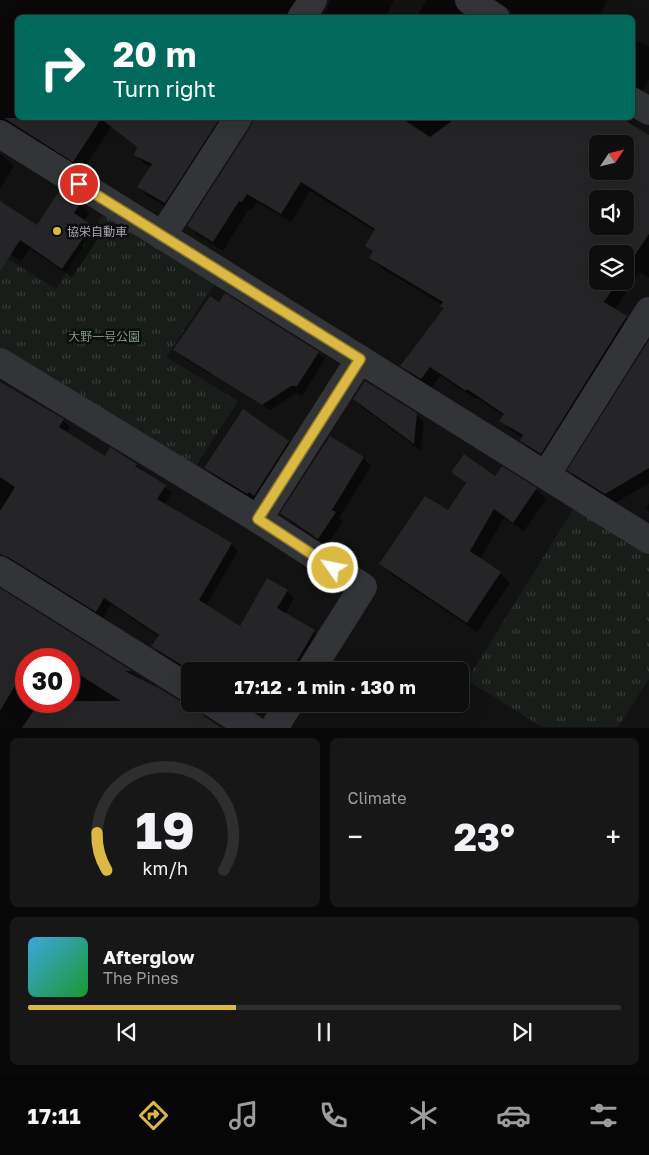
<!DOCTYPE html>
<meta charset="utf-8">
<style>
:root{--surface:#0e0e0e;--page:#171717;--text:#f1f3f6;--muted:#9b9c9e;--line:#2e2e2e;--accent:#dbb942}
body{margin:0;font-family:"Golos Text","Noto Sans JP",sans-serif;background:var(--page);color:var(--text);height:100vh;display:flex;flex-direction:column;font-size:19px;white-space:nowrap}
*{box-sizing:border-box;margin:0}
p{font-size:16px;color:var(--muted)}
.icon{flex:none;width:28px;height:28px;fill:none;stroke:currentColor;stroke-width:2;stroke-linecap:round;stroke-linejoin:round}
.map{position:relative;height:728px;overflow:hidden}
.sheet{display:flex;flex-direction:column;gap:10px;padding:10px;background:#080808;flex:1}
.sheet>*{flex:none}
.banner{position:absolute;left:15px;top:15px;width:620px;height:105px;border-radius:8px;box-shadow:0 5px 20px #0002,0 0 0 1px var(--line);background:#00695c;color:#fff;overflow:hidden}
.needle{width:32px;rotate:55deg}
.tools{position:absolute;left:589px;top:135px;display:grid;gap:10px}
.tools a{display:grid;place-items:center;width:45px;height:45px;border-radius:8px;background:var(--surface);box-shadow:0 5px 20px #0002,0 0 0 1px var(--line);font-size:25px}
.speed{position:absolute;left:15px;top:648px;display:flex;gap:10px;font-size:25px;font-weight:700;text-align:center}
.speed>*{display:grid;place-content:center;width:65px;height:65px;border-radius:50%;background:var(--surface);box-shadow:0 5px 20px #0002,0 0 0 1px var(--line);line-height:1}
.speed .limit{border:8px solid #d22;background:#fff;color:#111}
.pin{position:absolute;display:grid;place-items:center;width:42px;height:42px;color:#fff;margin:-21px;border:2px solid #fff;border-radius:50%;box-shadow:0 1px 5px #0007}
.me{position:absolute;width:55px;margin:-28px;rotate:303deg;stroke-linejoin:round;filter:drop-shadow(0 0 4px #0008)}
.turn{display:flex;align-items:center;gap:18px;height:105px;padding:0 15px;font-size:22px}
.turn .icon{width:65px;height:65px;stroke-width:2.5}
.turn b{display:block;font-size:35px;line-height:42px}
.big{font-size:38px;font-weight:700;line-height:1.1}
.sheet .card{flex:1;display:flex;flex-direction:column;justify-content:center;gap:8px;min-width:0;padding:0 18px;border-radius:8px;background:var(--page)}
.sheet .dial{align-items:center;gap:0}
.dial svg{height:130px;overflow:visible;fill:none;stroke:var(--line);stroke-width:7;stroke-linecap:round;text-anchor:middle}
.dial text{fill:var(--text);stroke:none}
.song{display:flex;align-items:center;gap:15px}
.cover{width:60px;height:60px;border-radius:8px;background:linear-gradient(135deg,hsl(200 70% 55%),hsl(130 70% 35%))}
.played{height:5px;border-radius:2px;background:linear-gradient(90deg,var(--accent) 35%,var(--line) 35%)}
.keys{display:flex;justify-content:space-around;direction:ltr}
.heat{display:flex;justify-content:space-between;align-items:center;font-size:28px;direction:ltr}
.sheet .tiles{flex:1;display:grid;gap:10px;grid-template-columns:1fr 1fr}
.card:last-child{grid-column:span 2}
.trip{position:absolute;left:181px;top:662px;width:288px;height:50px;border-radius:8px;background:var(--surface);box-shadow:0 5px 20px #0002,0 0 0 1px var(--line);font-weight:700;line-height:50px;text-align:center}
.menu{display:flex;height:80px;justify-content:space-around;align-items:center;background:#060606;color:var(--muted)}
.menu .icon{width:35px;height:35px}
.menu .on{color:var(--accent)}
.menu b{font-size:22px;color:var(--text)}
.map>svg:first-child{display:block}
</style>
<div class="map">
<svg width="649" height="728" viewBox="0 0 649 728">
<defs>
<pattern id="park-tufts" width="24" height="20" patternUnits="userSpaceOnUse" patternTransform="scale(1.25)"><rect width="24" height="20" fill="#191d1a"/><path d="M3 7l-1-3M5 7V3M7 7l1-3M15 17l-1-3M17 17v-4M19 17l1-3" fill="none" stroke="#373b39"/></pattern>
</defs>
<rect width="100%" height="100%" fill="#121213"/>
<!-- park -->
<g fill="url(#park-tufts)">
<polygon points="105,211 216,282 166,357 238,401 194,469 0,349 0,254 56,289"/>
<polygon points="574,508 649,555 649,679 618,727 542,727 467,680"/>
</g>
<!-- shadow -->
<g fill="#0007" fill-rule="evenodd">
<polygon points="0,0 310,0 298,18 18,18 18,118 236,118 175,212 148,196 138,187 151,167 145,164 135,154 138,148 111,127 83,170 0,131"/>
<polygon points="330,0 394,0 385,18 322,18 327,9"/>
<polygon points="426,0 466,0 462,9 465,18 416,18"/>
<polygon points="494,0 608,0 598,18 513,18 511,11"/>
<polygon points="632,38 649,47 649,79 640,95 632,98"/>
<path d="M254,118H626L649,137V278L639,272L615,310L627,317L636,327L551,462L531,450L521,441L523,438L510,430L501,421L504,416L477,398L476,399L440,376L431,388L411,375L402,366L445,309L442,306L443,305L380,267L371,258L374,253L367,246L375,231L310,191L291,222L257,202L251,211L249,209L223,251L198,235L189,226L252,127ZM598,144H625V171H598ZM598,199H625V226H598ZM598,254H625V281H598Z"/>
<polygon points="0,154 14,166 0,189"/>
<polygon points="0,202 38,227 80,204 89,213 84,222 100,236 72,277 30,249 21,261 0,248"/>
<polygon points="219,304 318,353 325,359 302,396 297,393 270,410 210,373 209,374 181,356 174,350"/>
<polygon points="649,343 649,483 615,503 578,480 569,470"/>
<polygon points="0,383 63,420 70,427 66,433 105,458 136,465 172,493 164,505 231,544 238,551 206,606 241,628 287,591 294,598 285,614 314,631 321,637 302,671 190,672 160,653 153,646 159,637 111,604 103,618 16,563 0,555"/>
<polygon points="354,399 416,414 424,422 421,451 362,407"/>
<polygon points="243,411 288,442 296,450 255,501 214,476 206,468"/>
<polygon points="363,458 371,466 339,518 343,521 326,546 290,521 282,513"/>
<polygon points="453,472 496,477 536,489 546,499 524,531 504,518 480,559 500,573 510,583 477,632 391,574 381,564 448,511 466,485"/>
<polygon points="649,503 649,512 646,508"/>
<path d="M0,590L181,703L189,706L195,705L208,720L218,728H0ZM26,659H69V701H26Z"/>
</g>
<!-- building -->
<g fill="#252527" fill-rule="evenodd">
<polygon points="4,118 220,118 165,203 137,187 152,164 134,155 137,147 101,119 73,162"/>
<path d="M254,118H401L430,137L456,118H622L649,135V234L625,270V254H598V281H618L604,302L627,316L541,454L520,441L523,435L499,421L504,414L467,389L466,391L430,367L421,379L400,366L444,308L440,306L443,302L369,258L373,251L365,246L375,229L301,182L281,214L247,194L242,202L239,201L213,242L187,226L251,126ZM598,144H625V171H598ZM598,199H625V226H598Z"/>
<polygon points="60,190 81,203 74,213 92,225 62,269 20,240 0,271 0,201 37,225"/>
<polygon points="225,293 319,352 297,386 291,386 262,405 173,350 210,296 219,302"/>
<polygon points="649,340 649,468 605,494 567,470"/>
<polygon points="365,381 417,413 414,444 353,399"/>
<polygon points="0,382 64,419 59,427 105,456 110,447 137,464 135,466 166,485 157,499 232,543 199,600 240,626 267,578 288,590 277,608 315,630 291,671 191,671 151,646 159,635 104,598 96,612 8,557 0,554 0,511 15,487 0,477"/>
<polygon points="243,409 289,441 254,496 249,492 247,494 204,468"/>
<polygon points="330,436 364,457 332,510 336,512 318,539 280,513"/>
<polygon points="464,454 495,476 502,466 537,488 513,523 494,509 470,551 501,572 467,623 379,564 425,496 448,510 466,483 451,472"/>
<polygon points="0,588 132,671 125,671 162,690 182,702 200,709 205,717 222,728 22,728 40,701 121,701 69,668 69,659 55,659 38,648 31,659 26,659 26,667 0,711"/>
</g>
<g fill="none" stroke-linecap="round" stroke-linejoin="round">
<!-- street -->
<g stroke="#333438" stroke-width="28">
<polyline points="469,0 496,18"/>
<polyline points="301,18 313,0"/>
<polyline points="632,101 649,111"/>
<polyline points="0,134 649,540"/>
<polyline points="162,236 238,118"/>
<polyline points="0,362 258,519 363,587 310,671"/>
<polyline points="546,475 649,311"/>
<polyline points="258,519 360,359"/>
<polyline points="0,570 190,689"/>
<polyline points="214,704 252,728"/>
<polyline points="274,728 289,704"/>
</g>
</g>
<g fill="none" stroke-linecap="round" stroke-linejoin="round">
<defs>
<polyline id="route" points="79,184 360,359 258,519 333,568"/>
</defs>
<!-- route casing -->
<use href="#route" stroke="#8e782b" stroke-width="12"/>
<!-- route -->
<use href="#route" stroke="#dbb942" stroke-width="9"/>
</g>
<!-- markers -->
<circle fill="#dbb942" stroke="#0d0d0e" stroke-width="2" cx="57" cy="231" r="5"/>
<g text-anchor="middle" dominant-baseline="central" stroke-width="5" stroke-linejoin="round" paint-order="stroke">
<!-- poi labels -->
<g font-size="12" fill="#a5a8b2" stroke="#0d0d0e" text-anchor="start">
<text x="67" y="231">協栄自動車</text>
</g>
<!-- park labels -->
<g font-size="12" fill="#7e9b83" stroke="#0d0d0e">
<text x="104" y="336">大野一号公園</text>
</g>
</g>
</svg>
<div class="tools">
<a><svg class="needle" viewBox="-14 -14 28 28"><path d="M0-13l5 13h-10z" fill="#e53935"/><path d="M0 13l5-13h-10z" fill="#9b9c9e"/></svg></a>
<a><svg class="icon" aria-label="sound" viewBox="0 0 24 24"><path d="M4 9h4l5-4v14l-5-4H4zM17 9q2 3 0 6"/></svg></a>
<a><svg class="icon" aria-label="layers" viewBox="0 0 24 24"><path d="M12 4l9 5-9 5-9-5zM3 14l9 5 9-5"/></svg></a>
</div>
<div class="speed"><div class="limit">30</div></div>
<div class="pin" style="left:79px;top:184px;background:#d93025"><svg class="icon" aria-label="arrive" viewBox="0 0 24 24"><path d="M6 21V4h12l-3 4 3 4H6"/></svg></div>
<svg class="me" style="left:333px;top:568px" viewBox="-20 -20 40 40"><circle r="17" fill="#dbb942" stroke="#fff" stroke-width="3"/><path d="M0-11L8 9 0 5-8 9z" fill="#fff"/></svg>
<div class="trip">17:12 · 1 min · 130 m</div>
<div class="banner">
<div class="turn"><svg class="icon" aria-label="right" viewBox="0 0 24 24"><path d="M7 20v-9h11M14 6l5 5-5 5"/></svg><div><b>20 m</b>Turn right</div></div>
</div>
</div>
<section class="sheet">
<div class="tiles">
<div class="card dial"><svg viewBox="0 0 100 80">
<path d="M14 69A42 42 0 1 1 86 69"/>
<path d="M14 69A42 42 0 0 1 8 46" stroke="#dbb942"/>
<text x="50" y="56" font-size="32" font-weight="700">19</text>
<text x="50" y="72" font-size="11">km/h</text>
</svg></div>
<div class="card"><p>Climate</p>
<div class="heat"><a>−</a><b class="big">23°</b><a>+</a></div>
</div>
<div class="card">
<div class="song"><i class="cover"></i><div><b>Afterglow</b><p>The Pines</p></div></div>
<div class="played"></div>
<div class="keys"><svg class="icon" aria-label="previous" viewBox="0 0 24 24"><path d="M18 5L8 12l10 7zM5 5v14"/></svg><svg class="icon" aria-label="pause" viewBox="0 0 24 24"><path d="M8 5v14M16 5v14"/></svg><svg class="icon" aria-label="next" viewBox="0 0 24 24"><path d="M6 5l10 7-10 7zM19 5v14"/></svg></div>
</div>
</div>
</section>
<nav class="menu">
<b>17:11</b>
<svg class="icon on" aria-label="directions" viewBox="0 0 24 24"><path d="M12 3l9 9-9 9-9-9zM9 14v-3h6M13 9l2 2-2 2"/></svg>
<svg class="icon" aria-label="music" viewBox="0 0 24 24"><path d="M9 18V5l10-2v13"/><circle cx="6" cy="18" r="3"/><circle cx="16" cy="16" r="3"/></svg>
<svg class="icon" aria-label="phone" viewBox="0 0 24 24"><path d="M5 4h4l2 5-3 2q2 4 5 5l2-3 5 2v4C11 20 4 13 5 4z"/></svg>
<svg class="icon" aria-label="climate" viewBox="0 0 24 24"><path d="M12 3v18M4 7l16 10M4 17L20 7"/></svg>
<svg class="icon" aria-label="car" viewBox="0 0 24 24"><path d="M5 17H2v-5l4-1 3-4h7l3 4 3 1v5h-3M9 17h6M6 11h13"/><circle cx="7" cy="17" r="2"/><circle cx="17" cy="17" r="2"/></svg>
<svg class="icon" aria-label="filters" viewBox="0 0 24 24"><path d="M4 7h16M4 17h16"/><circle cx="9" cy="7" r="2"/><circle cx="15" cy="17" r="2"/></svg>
</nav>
